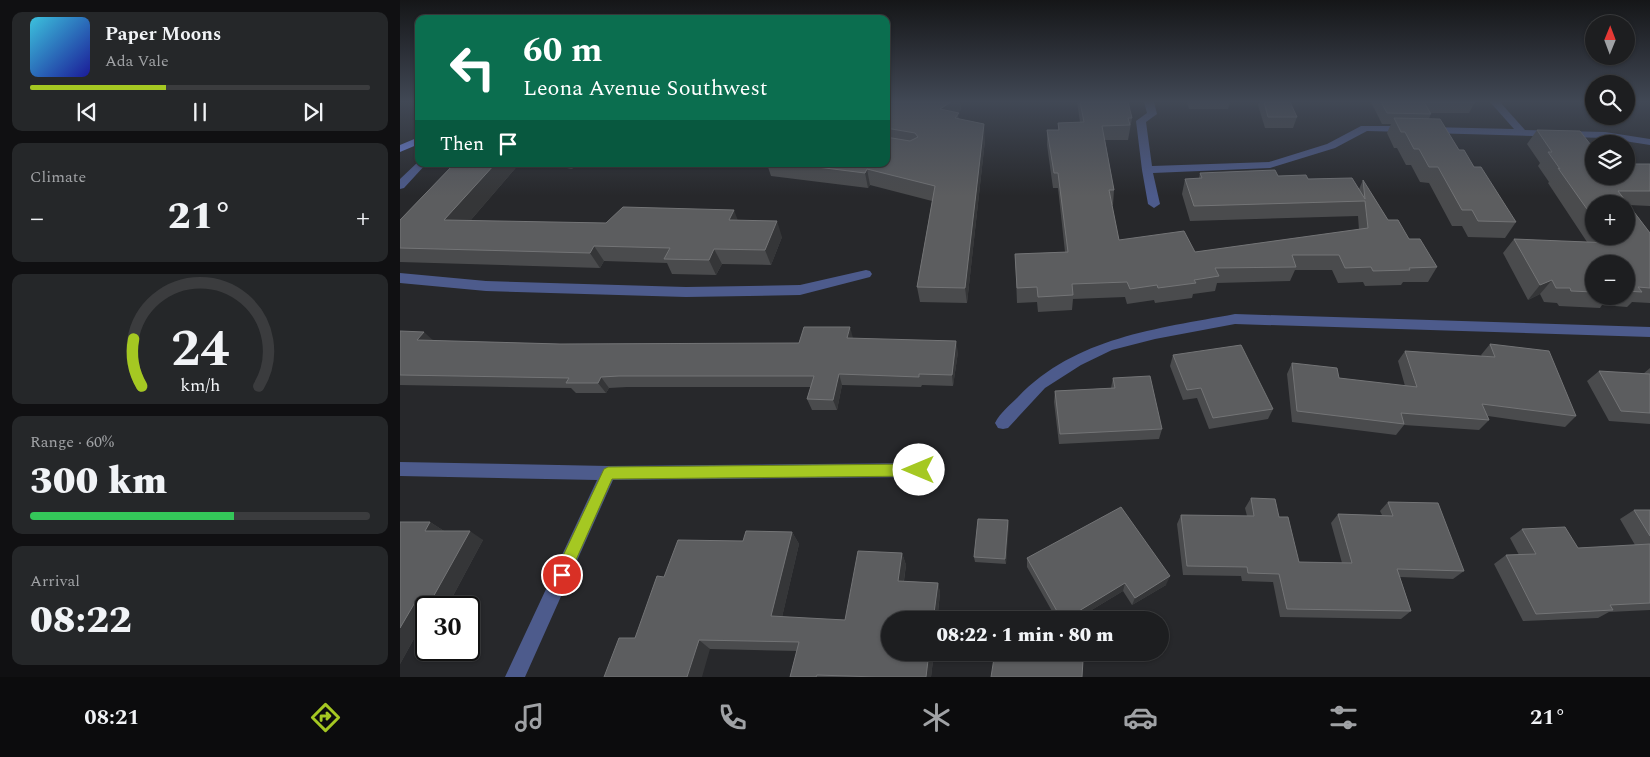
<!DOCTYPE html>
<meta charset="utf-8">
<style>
:root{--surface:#1d1e20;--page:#252729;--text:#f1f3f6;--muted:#a0a2a5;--line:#3b3c3e;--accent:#a5c822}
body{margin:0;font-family:Spectral,serif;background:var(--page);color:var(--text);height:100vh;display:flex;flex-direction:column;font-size:19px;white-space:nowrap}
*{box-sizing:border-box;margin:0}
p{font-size:16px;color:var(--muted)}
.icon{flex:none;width:28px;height:28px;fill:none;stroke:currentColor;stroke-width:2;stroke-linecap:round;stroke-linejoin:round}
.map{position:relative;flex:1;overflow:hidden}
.sheet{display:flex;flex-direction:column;gap:12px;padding:12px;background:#101012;width:400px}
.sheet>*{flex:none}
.banner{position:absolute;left:15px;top:15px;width:475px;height:152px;border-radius:10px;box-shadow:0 1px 4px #0004,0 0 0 1px var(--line);background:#0b6e4f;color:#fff;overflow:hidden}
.needle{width:32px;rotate:1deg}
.controls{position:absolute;left:1185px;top:15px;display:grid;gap:10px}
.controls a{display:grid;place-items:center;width:50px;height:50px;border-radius:50%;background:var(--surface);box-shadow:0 1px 4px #0004,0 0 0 1px var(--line);font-size:25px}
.speed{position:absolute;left:15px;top:596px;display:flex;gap:10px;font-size:25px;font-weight:700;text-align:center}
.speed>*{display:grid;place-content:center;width:65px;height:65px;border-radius:50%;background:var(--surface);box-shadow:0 1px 4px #0004,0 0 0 1px var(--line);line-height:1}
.speed .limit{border:2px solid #111;border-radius:8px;background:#fff;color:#111}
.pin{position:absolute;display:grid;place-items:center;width:42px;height:42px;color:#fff;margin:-21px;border:2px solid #fff;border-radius:50%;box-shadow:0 1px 5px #0007}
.me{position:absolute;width:55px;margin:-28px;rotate:270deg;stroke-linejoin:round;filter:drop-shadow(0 0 4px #0008)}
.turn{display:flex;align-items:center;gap:18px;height:105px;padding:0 25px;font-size:22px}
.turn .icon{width:65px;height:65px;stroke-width:2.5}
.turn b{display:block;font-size:35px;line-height:42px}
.then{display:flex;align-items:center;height:48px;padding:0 25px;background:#0003;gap:10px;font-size:19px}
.big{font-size:38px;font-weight:800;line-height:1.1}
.sheet .widget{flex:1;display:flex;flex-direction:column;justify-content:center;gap:8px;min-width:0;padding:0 18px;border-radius:10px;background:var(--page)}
.sheet .dial{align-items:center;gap:0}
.dial svg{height:130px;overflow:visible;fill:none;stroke:var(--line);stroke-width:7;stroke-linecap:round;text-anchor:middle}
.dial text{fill:var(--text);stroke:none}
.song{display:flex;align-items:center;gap:15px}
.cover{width:60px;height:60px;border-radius:8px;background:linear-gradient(135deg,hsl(190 70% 55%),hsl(240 70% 35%))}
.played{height:5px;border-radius:2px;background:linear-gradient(90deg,var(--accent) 40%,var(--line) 40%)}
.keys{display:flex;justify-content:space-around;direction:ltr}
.heat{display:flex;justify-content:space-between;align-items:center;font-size:28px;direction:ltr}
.charge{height:8px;border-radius:4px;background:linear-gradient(90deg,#34c759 60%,var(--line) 0)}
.trip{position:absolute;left:481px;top:611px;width:288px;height:50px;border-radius:25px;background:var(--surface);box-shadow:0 1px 4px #0004,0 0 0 1px var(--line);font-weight:800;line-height:50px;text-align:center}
.tab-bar{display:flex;height:80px;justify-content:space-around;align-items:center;background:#0c0c0d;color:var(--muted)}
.tab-bar .icon{width:35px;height:35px}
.tab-bar .current{color:var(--accent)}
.tab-bar b{font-size:22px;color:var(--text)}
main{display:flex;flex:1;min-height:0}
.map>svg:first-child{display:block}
</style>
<main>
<section class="sheet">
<div class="widget">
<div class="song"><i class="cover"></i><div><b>Paper Moons</b><p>Ada Vale</p></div></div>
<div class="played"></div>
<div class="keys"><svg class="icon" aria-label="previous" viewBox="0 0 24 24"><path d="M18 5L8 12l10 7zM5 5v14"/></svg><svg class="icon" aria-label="pause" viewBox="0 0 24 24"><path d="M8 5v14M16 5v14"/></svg><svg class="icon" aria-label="next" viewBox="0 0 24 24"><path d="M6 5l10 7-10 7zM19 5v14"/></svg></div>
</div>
<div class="widget"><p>Climate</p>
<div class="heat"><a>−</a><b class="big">21°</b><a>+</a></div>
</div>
<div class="widget dial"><svg viewBox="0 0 100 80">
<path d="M14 69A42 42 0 1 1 86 69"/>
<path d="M14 69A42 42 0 0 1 9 40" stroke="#a5c822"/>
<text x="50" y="56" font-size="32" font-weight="700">24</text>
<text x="50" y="72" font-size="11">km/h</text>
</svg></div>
<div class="widget"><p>Range · 60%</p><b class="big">300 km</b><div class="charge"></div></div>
<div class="widget"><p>Arrival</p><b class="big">08:22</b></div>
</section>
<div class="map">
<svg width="1250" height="677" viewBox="0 0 1250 677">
<rect width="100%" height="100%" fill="#27282b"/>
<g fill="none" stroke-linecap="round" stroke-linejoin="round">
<!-- service -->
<g fill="#4d5b8c" fill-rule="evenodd">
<polygon points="744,102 754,102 757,114 746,122 752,166 869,162 927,144 961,126 1007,126 1012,129 1007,132 967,131 935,148 870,168 753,173 760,204 754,208 748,204 742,170 736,121 747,113"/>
<polygon points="1090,102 1100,102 1125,130 1205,132 1250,139 1250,145 1205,138 1029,133 1024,130 1029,127 1114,129"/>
<polygon points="466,270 470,271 472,274 470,277 400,295 286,297 86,291 0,283 0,273 86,281 286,287 400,285"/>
<path d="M835,314L1250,327V337L835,324L755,339L712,350L681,365L645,388L608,428L603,429L598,428L595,423C600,413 610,405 618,397C676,337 756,329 835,314Z"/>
</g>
<!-- minor -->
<polygon fill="#4d5b8c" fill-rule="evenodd" points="0,462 208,466 519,463 525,465 527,470 525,475 519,477 213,480 125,677 105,677 197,480 0,476"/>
<!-- tertiary -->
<polygon fill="#4d5b8c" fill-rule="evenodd" points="19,161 19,164 26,164 4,188 0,189 0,179"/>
<!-- primary -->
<polygon fill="#728af0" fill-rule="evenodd" points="19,137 19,144 0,152 0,145"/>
</g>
<!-- wall -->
<g fill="#4a4b4d" fill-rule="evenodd">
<polygon points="486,102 560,102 561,110 557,113 559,119 585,140 567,303 520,302 517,287 532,201 470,185 468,188 371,176 367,164 486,164"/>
<polygon points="677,102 728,102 732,118 728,140 705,140 714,190 713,205 712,205 719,240 795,252 959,230 958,216 790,221 782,194 785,179 799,178 800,173 878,176 908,179 959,189 963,180 988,220 1009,239 1037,267 1028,282 1003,282 1001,285 965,286 963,282 938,283 932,270 895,270 890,281 817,283 815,291 793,294 792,298 755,303 754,300 727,304 725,297 673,299 672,310 638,312 637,302 617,303 615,254 665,252 658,188 653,188 647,145 647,130 658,130 658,123 680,122"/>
<polygon points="787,102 830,102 828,109 789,109"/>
<polygon points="859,102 890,102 897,117 893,128 865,128 858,105"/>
<polygon points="971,102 1075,102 1069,113 1031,113 1029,119 1074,167 1116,222 1105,238 1068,237 1062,226 1052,226 1029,183 1020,182 1011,165 1006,165 997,148 994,148 987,133 991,124 982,124"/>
<path d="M1137,130L1194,176L1250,164V206L1229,205L1250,233V303L1232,302L1227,307L1202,305L1200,308L1159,306L1157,303L1144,302L1140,294L1128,300L1103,253L1114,239L1187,242L1148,183L1149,182L1138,166L1140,163L1127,144ZM1194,204L1226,236H1194ZM1194,264H1226V296H1194Z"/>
<polygon points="54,164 119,164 70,221 206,223 338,220 382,237 371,265 322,264 316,275 272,274 267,263 204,261 200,268 0,262 0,220"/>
<polygon points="130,164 177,164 172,169 152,165 148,167"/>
<polygon points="0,331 34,341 160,344 399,343 453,339 558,352 553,386 522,385 521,387 442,385 437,410 412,410 407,399 411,387 227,387 209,388 206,393 176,393 171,388 0,385"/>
<polygon points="1090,344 1176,416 1165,427 1088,416 1089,420 1079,430 1004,425 996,435 892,422 887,374 892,363 939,378 1005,386 998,361 1005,351 1082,356 1081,355"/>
<polygon points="773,355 873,409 868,419 809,429 797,398 783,400 770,366"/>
<polygon points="1250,368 1250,424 1209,421 1187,381 1199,371 1243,374"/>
<polygon points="713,378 762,429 759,439 659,444 654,402 655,391 711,388"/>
<polygon points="851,498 879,517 899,562 942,563 931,523 938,514 982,515 980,511 988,502 1064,571 1053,579 1000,577 1011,611 1001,619 880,617 873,582 842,581 841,576 783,575 777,524 781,515 847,516 845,508"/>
<polygon points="1234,510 1250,510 1250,610 1209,612 1198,618 1123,621 1094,564 1106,555 1119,555 1110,538 1122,529 1178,548 1235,545 1220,519"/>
<polygon points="608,520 606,564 575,562 574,557"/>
<polygon points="0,522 30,522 44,531 83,540 47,607 26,608 26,617 0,664"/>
<polygon points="392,532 399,544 382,617 445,620 502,553 506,565 504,581 538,583 540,593 538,613 578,614 579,620 490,620 490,652 534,652 531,677 390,677 397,651 310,649 235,638 264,577 343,541"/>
<polygon points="627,558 766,585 732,605 723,591 675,620 657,620 627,567"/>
</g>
<!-- shaded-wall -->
<g fill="#353638">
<polygon points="551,102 560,102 561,110 542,125 540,109"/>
<polygon points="584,124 585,140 567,303 565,288"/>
<polygon points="95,164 119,164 57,236 44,220"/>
<polygon points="146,164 151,164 152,165 148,167"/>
<polygon points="169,164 177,164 172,169"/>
<polygon points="467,169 470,185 468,188 465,173"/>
<polygon points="334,210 340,226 329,220"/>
<polygon points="377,221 382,237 371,265 365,250"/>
<polygon points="194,246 204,261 200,268 190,253"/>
<polygon points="314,249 322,264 316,275 309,260"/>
<polygon points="1152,280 1140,294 1128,300 1140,285"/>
<polygon points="450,327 453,338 451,349 447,338"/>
<polygon points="24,332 35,342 17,340"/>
<polygon points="556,341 558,352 553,386 552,375"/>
<polygon points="439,374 442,385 437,410 433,400"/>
<polygon points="201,377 209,388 206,393 198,383"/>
<polygon points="608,520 609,525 606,564 605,559"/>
<polygon points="30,522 44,531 25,531"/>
<polygon points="70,531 83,540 47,607 32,599"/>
<polygon points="392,532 399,544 380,626 371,616"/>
<polygon points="502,553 506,565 502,592 498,581"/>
<polygon points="770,576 766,585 732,605 735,598"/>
<polygon points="538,583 540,593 537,620 534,613"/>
<polygon points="725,583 723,591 675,620 664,620"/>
<polygon points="17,599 32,607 32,608 26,608 26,617 0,664 0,628"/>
<polygon points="299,640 310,649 302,677 287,677"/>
<polygon points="529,652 534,652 531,677 526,677"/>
</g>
<!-- building -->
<g fill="#5c5d5f" stroke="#737476">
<polygon points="486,102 551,102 540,109 559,113 555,118 584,124 565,288 517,287 535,186 467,169 465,173 393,164 486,164 486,137 510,141 518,137 515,133 486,128"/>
<polygon points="680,102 728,102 732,118 728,118 730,125 702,126 714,190 709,190 719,240 784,231 795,252 968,228 965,201 794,206 785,179 802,178 800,173 875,170 878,176 906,175 908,179 952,178 965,199 963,180 988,220 998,220 1009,239 1020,239 1037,267 1009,268 1010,270 973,271 971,267 945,268 939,255 892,255 896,267 815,268 819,276 794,280 796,283 758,288 757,285 730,289 727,282 672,284 673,295 638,297 637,287 617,288 615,254 668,252 658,173 654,173 647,130 659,130 658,123 684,122"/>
<polygon points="864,102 890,102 897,117 868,117"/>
<polygon points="981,102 1075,102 1024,102 1031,114 987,113"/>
<polygon points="994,118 1040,119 1059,150 1064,150 1074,167 1081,167 1116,222 1078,221 1072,210 1062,210 1038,167 1029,167 1019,149 1014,149 1005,132 1001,132"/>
<polygon points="1137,130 1180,131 1194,149 1194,176 1226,176 1226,164 1250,164 1250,191 1218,191 1250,233 1250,288 1238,287 1242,292 1226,291 1226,264 1194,264 1194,292 1171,291 1170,288 1156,288 1152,280 1140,285 1114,239 1211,243 1206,236 1226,236 1226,204 1194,204 1194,219 1158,168 1160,169 1148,152 1152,152"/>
<polygon points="54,164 95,164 44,220 206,223 223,207 334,210 329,220 377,221 365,250 314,249 309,260 264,259 270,248 194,246 190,253 0,248 0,220"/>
<polygon points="404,327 450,327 447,338 556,341 552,375 519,374 519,377 439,374 433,400 407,399 414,376 219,376 201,377 198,383 166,383 169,378 0,375 0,331 24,332 17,340 160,344 399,343"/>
<polygon points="1090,344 1149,351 1176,416 1082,404 1089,420 1001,413 1004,424 897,411 892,363 937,368 939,378 1017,387 1005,351 1095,357"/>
<polygon points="841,345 873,409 813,418 801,388 787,390 773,355"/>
<polygon points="1199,371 1250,374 1250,413 1221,411"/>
<polygon points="750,376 762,429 660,434 655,391 715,388 713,378"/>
<polygon points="851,498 875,499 879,517 888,517 899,562 952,563 938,514 993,516 988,502 1038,503 1064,571 997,569 1011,611 887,609 879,574 848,573 847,567 787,566 781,515 854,516"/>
<polygon points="721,507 770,576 735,598 725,583 664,620 662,620 627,558"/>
<polygon points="1234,510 1250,510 1250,536"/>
<polygon points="578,519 608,520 605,559 574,557"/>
<polygon points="0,522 30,522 25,531 70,531 32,599 17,599 0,628"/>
<polygon points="1165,527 1178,548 1250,544 1250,603 1210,605 1213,610 1136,614 1106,555 1136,554 1122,529"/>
<polygon points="346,531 392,532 371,616 445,620 458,551 502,553 498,581 538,583 534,613 578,614 577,620 490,620 490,652 529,652 526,677 476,677 417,675 416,677 390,677 399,642 299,640 287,677 204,677 219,638 235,638 257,576 264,577 278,540 343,541"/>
<polygon points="595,652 636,652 683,660 682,677 591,677"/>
</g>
<!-- sky -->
<linearGradient id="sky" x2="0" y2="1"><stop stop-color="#151618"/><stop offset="0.52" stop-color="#414855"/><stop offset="1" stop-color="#414855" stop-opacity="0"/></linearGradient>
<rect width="1250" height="196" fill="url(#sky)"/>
<!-- route -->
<polygon fill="#a5c822" stroke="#6b8216" points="519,464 524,465 525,470 524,474 519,476 212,479 167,580 162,582 157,580 154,575 204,469 208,467"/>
</svg>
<div class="controls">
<a><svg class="needle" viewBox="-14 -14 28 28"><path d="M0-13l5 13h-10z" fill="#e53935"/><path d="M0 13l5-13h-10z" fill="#a0a2a5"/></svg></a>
<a><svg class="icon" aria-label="search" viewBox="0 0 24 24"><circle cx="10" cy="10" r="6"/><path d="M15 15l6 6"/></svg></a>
<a><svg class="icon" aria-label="layers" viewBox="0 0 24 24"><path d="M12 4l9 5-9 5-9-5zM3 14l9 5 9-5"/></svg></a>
<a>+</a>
<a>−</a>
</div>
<div class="speed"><div class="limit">30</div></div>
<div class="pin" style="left:162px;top:575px;background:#d93025"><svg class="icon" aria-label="arrive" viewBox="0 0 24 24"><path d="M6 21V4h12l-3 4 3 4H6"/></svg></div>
<svg class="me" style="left:519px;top:470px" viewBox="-20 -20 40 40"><circle r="19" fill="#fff"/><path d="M0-13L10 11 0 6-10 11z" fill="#a5c822"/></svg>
<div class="trip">08:22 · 1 min · 80 m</div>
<div class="banner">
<div class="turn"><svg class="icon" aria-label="left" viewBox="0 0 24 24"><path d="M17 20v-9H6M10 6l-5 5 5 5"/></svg><div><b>60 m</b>Leona Avenue Southwest</div></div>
<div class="then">Then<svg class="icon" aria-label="arrive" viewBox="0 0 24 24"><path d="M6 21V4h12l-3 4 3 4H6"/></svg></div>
</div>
</div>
</main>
<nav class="tab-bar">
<b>08:21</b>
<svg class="icon current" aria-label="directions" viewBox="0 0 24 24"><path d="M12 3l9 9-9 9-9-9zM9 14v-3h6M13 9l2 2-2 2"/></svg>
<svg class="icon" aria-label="music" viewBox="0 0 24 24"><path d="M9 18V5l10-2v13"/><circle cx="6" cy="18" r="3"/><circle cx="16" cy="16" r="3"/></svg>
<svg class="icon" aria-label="phone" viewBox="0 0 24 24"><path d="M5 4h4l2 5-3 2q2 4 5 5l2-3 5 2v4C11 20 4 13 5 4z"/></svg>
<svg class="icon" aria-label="climate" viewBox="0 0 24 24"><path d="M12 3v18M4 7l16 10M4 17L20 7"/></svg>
<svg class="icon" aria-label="car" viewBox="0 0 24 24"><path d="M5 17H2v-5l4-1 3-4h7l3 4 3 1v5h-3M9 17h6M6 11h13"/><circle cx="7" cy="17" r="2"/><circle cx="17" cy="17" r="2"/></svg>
<svg class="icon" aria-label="filters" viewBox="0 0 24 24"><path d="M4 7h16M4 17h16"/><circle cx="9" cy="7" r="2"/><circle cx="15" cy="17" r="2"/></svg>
<b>21°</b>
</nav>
